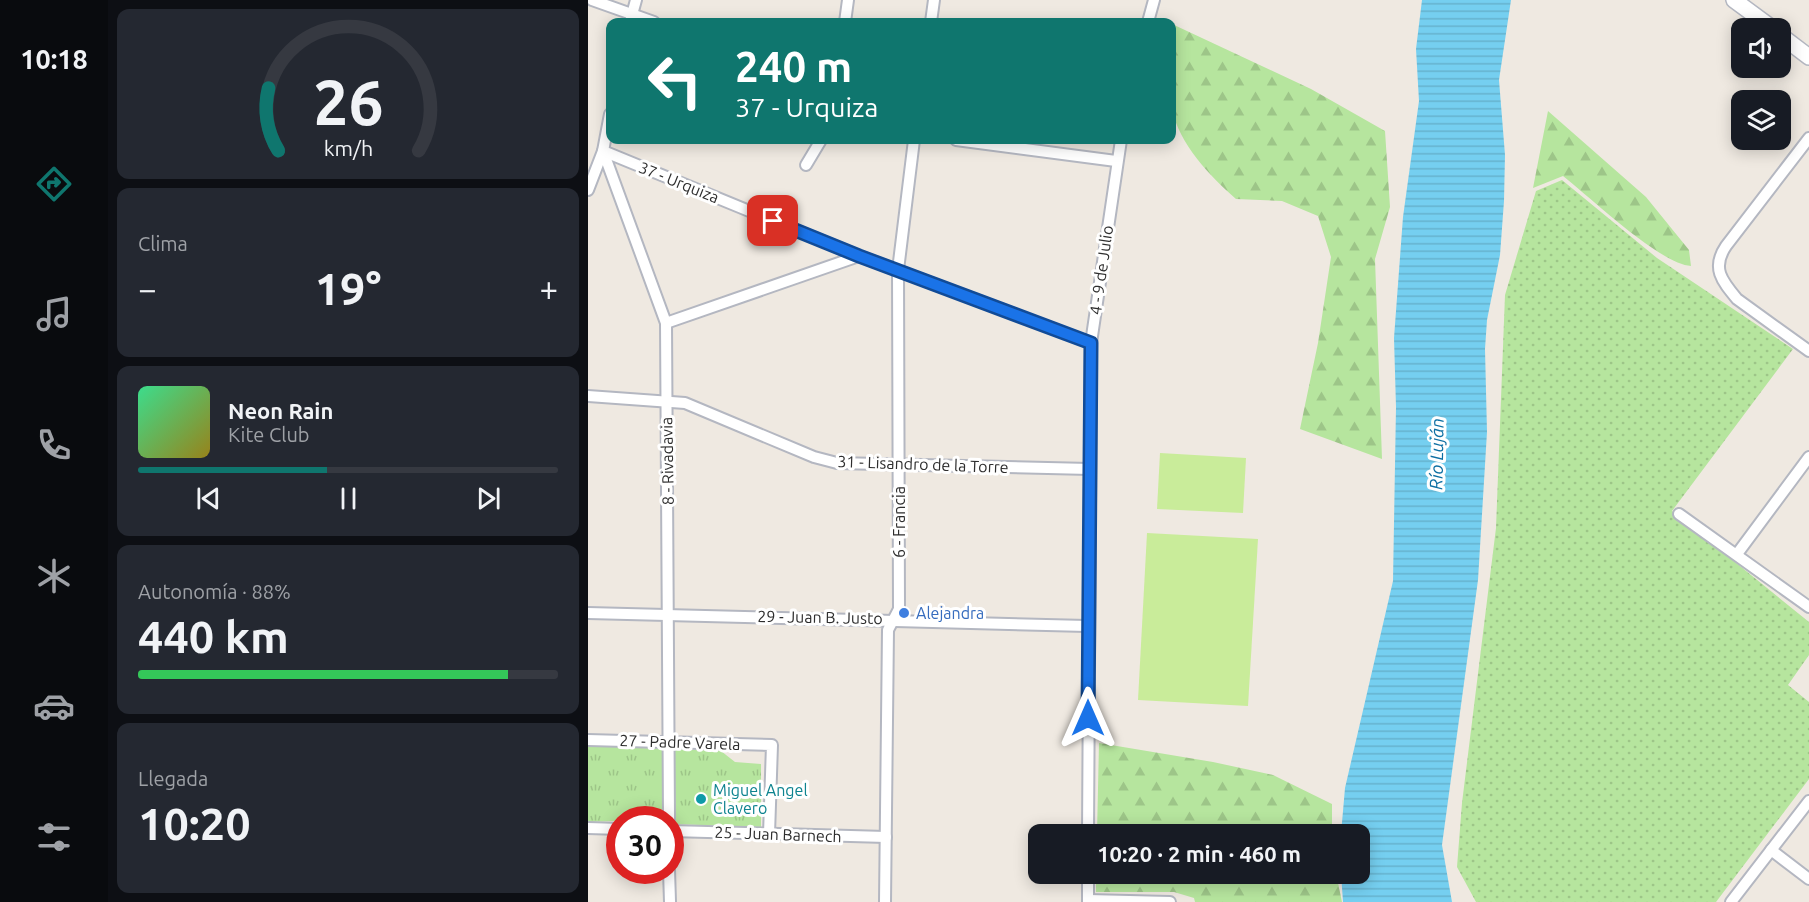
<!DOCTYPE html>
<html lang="es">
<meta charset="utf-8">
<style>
:root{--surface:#171b24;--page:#242831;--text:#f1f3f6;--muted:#9ea1a6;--line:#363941;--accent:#0f766e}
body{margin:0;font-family:Ubuntu,sans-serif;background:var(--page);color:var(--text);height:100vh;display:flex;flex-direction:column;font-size:22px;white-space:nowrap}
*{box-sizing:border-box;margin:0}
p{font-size:20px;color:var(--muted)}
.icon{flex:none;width:33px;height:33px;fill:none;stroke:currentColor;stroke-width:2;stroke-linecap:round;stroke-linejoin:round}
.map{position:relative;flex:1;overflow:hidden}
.side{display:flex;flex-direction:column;gap:9px;padding:9px;background:#0d0f14;width:480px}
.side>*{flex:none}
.top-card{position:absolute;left:18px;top:18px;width:570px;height:126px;border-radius:12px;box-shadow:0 3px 15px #0003;background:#0f766e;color:#fff;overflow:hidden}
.fabs{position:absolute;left:1143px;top:18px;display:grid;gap:12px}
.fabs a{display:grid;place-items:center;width:60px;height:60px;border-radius:12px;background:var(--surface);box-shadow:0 3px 15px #0003;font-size:30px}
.speed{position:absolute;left:18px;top:806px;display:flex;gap:12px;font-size:30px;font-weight:700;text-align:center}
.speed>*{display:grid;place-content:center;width:78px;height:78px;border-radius:50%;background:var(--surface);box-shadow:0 3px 15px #0003;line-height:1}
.speed .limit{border:9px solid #d22;background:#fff;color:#111}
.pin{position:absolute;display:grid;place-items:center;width:51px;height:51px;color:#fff;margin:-26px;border-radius:12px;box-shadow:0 3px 9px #0006}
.me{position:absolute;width:66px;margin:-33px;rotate:0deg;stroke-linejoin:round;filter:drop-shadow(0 0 4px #0008)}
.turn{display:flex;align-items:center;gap:21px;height:126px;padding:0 30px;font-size:27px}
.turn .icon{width:78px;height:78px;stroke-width:2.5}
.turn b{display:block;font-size:42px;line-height:51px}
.big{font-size:45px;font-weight:700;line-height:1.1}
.side .tile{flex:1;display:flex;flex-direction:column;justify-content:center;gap:9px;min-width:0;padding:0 21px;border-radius:12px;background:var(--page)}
.side .dial{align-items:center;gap:0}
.dial svg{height:156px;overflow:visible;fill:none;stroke:var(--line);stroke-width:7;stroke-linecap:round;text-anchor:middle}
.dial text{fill:var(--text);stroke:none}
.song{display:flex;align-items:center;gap:18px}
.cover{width:72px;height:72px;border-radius:9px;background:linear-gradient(135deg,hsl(150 70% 55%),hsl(50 70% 35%))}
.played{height:6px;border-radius:3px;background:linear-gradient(90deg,var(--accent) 45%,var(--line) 45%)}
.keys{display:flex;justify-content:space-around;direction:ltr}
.heat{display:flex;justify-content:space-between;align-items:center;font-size:33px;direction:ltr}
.charge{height:9px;border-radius:4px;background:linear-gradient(90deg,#34c759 88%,var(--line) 0)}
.trip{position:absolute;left:440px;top:824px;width:342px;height:60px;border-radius:12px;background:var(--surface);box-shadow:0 3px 15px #0003;font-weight:700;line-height:60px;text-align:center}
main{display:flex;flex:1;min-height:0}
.tab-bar{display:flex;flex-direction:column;width:108px;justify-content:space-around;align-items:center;background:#090b0e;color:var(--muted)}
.tab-bar .icon{width:42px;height:42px}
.tab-bar .selected{color:var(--accent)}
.tab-bar b{font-size:27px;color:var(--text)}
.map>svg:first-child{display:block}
</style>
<main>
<nav class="tab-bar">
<b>10:18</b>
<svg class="icon selected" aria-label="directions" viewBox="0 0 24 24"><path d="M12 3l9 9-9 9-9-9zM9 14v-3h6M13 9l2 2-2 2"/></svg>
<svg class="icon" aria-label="music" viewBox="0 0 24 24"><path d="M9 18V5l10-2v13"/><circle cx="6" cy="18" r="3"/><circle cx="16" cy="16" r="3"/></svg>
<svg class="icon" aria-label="phone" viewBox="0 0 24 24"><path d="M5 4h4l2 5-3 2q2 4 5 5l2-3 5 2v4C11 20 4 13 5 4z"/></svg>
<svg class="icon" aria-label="climate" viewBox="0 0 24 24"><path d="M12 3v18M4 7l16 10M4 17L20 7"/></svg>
<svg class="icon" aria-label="car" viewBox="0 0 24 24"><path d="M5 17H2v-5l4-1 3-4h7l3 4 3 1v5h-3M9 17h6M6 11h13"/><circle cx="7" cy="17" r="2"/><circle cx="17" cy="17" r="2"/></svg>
<svg class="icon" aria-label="filters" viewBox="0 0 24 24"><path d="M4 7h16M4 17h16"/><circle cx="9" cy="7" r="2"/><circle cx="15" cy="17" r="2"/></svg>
</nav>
<section class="side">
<div class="tile dial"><svg viewBox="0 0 100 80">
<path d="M14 69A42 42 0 1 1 86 69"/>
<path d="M14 69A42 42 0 0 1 9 37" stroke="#0f766e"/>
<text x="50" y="56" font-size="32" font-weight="700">26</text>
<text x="50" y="72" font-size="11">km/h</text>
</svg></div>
<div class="tile"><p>Clima</p>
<div class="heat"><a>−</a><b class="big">19°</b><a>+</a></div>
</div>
<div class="tile">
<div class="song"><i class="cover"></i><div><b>Neon Rain</b><p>Kite Club</p></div></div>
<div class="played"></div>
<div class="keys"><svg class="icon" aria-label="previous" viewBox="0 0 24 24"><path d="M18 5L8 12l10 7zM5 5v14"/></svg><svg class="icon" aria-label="pause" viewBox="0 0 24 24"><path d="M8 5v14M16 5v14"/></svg><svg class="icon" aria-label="next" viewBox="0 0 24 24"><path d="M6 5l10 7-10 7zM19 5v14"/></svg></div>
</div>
<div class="tile"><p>Autonomía · 88%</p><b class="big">440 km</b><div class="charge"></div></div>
<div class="tile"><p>Llegada</p><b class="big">10:20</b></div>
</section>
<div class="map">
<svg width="1221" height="902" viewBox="0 0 1221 902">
<defs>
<pattern id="grass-dots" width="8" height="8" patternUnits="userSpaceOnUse" patternTransform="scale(1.5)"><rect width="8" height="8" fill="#b6e59e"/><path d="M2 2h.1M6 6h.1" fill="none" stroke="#9dc588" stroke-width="1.8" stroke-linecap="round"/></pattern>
<pattern id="forest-firs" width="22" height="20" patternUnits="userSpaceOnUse" patternTransform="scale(1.5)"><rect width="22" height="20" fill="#b6e59e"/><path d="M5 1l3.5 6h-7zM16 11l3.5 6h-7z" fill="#9dc588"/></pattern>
<pattern id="park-tufts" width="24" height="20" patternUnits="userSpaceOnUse" patternTransform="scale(1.5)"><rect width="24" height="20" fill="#b6e59e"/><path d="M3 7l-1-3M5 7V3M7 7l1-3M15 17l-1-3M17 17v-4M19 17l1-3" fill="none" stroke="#9dc588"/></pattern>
<pattern id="water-rules" width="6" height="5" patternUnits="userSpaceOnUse" patternTransform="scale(1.5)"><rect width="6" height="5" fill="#75cff0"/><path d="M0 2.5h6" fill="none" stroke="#66b2ce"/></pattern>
</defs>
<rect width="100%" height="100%" fill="#efe9e1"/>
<!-- grass -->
<polygon fill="url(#grass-dots)" points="974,180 1069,258 1205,349 1084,511 1221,622 1221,655 1200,685 1221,702 1221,779 1128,902 888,902 869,867 874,803 908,528 917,295 948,191"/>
<!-- forest -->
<g fill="url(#forest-firs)">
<path d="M584,24L723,89L797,131L802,207L787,259L794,459L712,429L730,343L743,257L730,216L694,201L648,199C622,176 591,144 584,109C579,87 583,47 584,24Z"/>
<path d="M960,111L1058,197L1101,250L1103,266C1072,264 1003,198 975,176L945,188Z"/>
<polygon points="511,743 625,762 685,775 744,804 744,834 509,834"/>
<polygon points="508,873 748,873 754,902 607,902 606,898 586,892 508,892"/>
</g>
<!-- park -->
<polygon fill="url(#park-tufts)" points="0,746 133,751 147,762 173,764 173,827 83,824 82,819 0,822"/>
<!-- pitch -->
<g fill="#c9ec9a">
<polygon points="572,453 658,458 655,513 569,509"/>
<polygon points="559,533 670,539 660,706 550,700"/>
</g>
<!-- water -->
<polygon fill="url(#water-rules)" points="834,0 923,0 911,80 917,155 916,201 912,255 899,320 897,349 899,432 890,580 854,845 864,902 755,902 753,873 771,873 771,834 753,834 757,788 805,581 808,407 806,338 815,217 831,101 828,49"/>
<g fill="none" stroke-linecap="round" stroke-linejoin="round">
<defs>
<g id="street">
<polyline points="4,0 66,22"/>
<polyline points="42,22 48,0"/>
<polyline points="257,22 260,0"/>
<polyline points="343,22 346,0"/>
<polyline points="560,22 566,0"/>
<polyline points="22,114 15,151 78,323 81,819"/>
<path d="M1221,138L1138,246C1123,268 1134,281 1149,299L1221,351"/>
<polyline points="368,140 528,161"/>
<polyline points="218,165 233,140"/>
<polyline points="0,190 15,151 271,256 503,343"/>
<polyline points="78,323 271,256"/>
<polyline points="0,396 97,403 226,457 249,463 502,469"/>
<polyline points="1091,514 1221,607"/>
<polyline points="1149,554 1221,457"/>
<polyline points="0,613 499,626"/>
<polyline points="0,740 184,745 181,834"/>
<polyline points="0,828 32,829"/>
<polyline points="82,831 298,837"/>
<polyline points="500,834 503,343 533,140"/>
<polyline points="1183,850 1221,879"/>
<polyline points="81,870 82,902"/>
<polyline points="500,873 500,902"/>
<polyline points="500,900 582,902"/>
<polyline points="297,902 300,630 311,609 310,270 326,140"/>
<polyline points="1143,902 1221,801"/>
</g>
<g id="secondary">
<polyline points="1146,0 1184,28"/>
<polyline points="1192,35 1221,57"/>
</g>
</defs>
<!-- street casing -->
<use href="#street" stroke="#b4b7c1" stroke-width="14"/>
<!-- secondary casing -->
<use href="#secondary" stroke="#b4b7c1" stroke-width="18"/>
<!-- street -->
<use href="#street" stroke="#fff" stroke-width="10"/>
<!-- secondary -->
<use href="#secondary" stroke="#fff" stroke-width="15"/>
</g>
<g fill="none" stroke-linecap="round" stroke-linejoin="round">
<defs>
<polyline id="route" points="185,221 271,256 503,343 500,718"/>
</defs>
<!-- route casing -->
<use href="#route" stroke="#114b97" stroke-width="15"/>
<!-- route -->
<use href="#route" stroke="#1a73e8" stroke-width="10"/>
</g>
<!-- markers -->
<circle fill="#3f7fe0" stroke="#fff" stroke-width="2" cx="316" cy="613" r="6"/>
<circle fill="#0f9aa8" stroke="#fff" stroke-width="2" cx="113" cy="799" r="6"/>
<g text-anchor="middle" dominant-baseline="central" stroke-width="6" stroke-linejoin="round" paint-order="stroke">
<!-- street labels -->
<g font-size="16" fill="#2e2e2e" stroke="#fff">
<text transform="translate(91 182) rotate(22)">37 - Urquiza</text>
<text transform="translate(513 270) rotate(-82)">4 - 9 de Julio</text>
<text transform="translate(79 461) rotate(-91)">8 - Rivadavia</text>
<text transform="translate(335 464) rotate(2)">31 - Lisandro de la Torre</text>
<text transform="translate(311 522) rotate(-90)">6 - Francia</text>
<text transform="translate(232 617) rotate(1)">29 - Juan B. Justo</text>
<text transform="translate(92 742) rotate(2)">27 - Padre Varela</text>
<text transform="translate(190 834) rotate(2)">25 - Juan Barnech</text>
</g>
<!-- shop labels -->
<g font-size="16" fill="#366cbe" stroke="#fff" text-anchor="start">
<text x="328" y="613">Alejandra</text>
</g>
<!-- culture labels -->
<g font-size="16" fill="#0d838f" stroke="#fff" text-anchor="start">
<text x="125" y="790">Miguel Angel<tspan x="125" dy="18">Clavero</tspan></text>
</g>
<!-- water labels -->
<g font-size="18" font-style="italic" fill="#0d6fa3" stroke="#fff">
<text transform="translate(848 454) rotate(-89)">Río Luján</text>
</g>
</g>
</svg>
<div class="fabs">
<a><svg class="icon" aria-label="sound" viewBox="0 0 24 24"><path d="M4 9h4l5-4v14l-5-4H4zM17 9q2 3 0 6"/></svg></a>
<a><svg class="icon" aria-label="layers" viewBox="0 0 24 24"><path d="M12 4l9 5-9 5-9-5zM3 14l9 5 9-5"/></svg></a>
</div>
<div class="speed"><div class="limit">30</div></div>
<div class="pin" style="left:185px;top:221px;background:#d93025"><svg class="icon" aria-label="arrive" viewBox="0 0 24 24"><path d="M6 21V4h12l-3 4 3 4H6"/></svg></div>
<svg class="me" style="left:500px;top:718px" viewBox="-20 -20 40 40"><path d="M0-17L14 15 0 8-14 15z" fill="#1a73e8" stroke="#fff" stroke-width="4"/></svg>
<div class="trip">10:20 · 2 min · 460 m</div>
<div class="top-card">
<div class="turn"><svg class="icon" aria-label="left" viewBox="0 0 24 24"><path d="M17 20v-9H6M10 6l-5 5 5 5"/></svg><div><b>240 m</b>37 - Urquiza</div></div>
</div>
</div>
</main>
